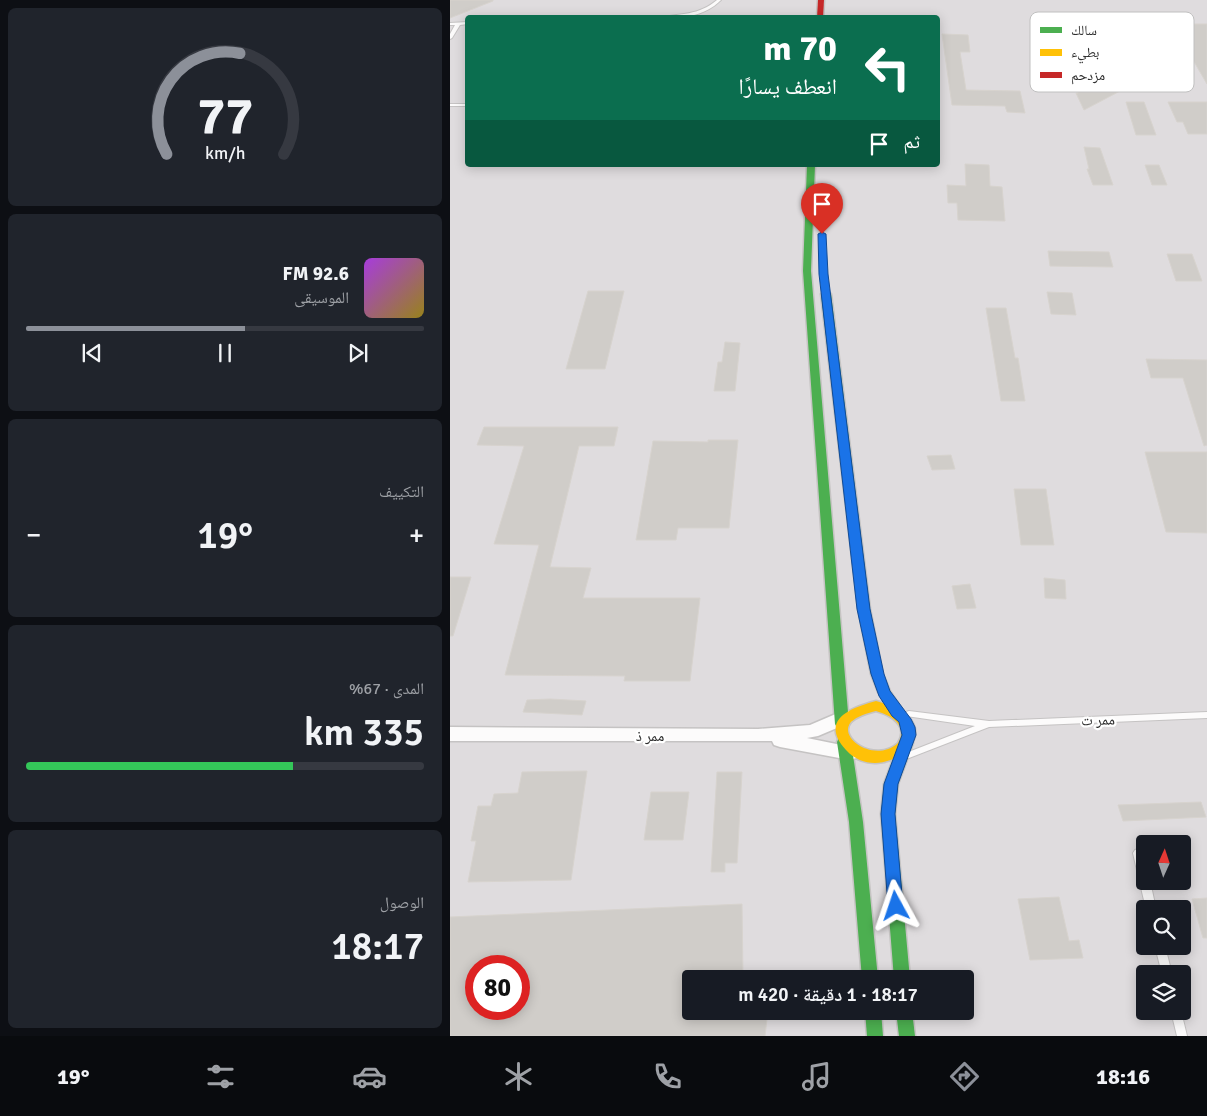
<!DOCTYPE html>
<html lang="ar">
<meta charset="utf-8">
<style>
:root{--surface:#171b24;--page:#20242c;--text:#f1f3f6;--muted:#9ea1a6;--line:#363941;--accent:#8c9099}
body{margin:0;font-family:Signika,"Noto Naskh Arabic",sans-serif;background:var(--page);color:var(--text);direction:rtl;height:100vh;display:flex;flex-direction:column;font-size:19px;white-space:nowrap}
*{box-sizing:border-box;margin:0}
p{font-size:16px;color:var(--muted)}
.icon{flex:none;width:28px;height:28px;fill:none;stroke:currentColor;stroke-width:2;stroke-linecap:round;stroke-linejoin:round}
.map{position:relative;flex:1;overflow:hidden;direction:ltr}
.sheet{display:flex;flex-direction:column;gap:8px;padding:8px;background:#0d0f14;width:450px}
.sheet>*{flex:none}
.hud{position:absolute;left:15px;top:15px;width:475px;height:152px;border-radius:5px;box-shadow:0 2px 12px #0003;direction:rtl;background:#0b6e4f;color:#fff;overflow:hidden}
.needle{width:32px;rotate:3deg}
.buttons{position:absolute;left:686px;top:835px;display:grid;gap:10px}
.buttons a{display:grid;place-items:center;width:55px;height:55px;border-radius:5px;background:var(--surface);box-shadow:0 2px 12px #0003;font-size:25px}
.speed{position:absolute;left:15px;top:955px;display:flex;gap:10px;font-size:25px;font-weight:700;text-align:center}
.speed>*{display:grid;place-content:center;width:65px;height:65px;border-radius:50%;background:var(--surface);box-shadow:0 2px 12px #0003;line-height:1}
.speed .limit{border:8px solid #d22;background:#fff;color:#111}
.pin{position:absolute;display:grid;place-items:center;width:42px;height:42px;color:#fff;margin:-51px -21px;border-radius:50% 50% 50% 0;rotate:-45deg;box-shadow:0 0 5px #0007}
.pin .icon{rotate:45deg}
.me{position:absolute;width:55px;margin:-28px;rotate:355deg;stroke-linejoin:round;filter:drop-shadow(0 0 4px #0008)}
.turn{display:flex;align-items:center;gap:18px;height:105px;padding:0 20px;font-size:22px}
.turn .icon{width:65px;height:65px;stroke-width:2.5}
.turn b{display:block;font-size:35px;line-height:42px}
.then{display:flex;align-items:center;height:48px;padding:0 20px;background:#0003;gap:10px;font-size:19px}
.big{font-size:38px;font-weight:600;line-height:1.1}
.sheet .tile{flex:1;display:flex;flex-direction:column;justify-content:center;gap:8px;min-width:0;padding:0 18px;border-radius:8px;background:var(--page)}
.sheet .dial{align-items:center;gap:0}
.dial svg{height:130px;overflow:visible;fill:none;stroke:var(--line);stroke-width:7;stroke-linecap:round;text-anchor:middle}
.dial text{fill:var(--text);stroke:none}
.song{display:flex;align-items:center;gap:15px}
.cover{width:60px;height:60px;border-radius:8px;background:linear-gradient(135deg,hsl(280 70% 55%),hsl(50 70% 35%))}
.played{height:5px;border-radius:2px;background:linear-gradient(90deg,var(--accent) 55%,var(--line) 55%)}
.keys{display:flex;justify-content:space-around;direction:ltr}
.heat{display:flex;justify-content:space-between;align-items:center;font-size:28px;direction:ltr}
.charge{height:8px;border-radius:4px;background:linear-gradient(90deg,#34c759 67%,var(--line) 0)}
.trip{position:absolute;left:232px;top:970px;width:292px;height:50px;border-radius:5px;background:var(--surface);box-shadow:0 2px 12px #0003;font-weight:600;line-height:50px;text-align:center;direction:rtl}
.tabs{display:flex;height:80px;justify-content:space-around;align-items:center;background:#090b0e;color:var(--muted)}
.tabs .icon{width:35px;height:35px}
.tabs .active{color:var(--accent)}
.tabs b{font-size:22px;color:var(--text)}
main{display:flex;flex:1;min-height:0}
.map>svg:first-child{display:block}
</style>
<main>
<div class="map">
<svg width="757" height="1036" viewBox="0 0 757 1036">
<rect width="100%" height="100%" fill="#ece7e2"/>
<!-- industrial -->
<path fill="#dfdcde" fill-rule="evenodd" d="M0,0H757V1036H0ZM18,18H488V165H18ZM695,844H732V881H695ZM695,909H732V946H695ZM26,966H69V1009H26ZM695,974H732V1011H695ZM241,979H516V1011H241Z"/>
<!-- building -->
<g fill="#d0cdc9" stroke="#d7d3ce" fill-rule="evenodd">
<polygon points="0,0 43,0 43,1 0,18"/>
<polygon points="724,24 757,24 757,84 743,60"/>
<polygon points="492,34 518,35 520,52 510,52 516,90 570,91 575,113 557,112 555,106 502,105"/>
<polygon points="628,91 670,91 634,110 626,93 628,93"/>
<polygon points="676,102 694,102 706,135 686,135"/>
<polygon points="718,102 757,102 757,134 738,134 733,122 727,122"/>
<polygon points="634,147 650,148 663,185 643,185 637,169 639,169"/>
<polygon points="515,164 539,165 540,186 552,187 555,221 508,220 507,203 498,203 497,185 516,186"/>
<polygon points="695,165 709,165 717,185 702,185"/>
<polygon points="598,251 659,252 663,267 600,266"/>
<polygon points="717,254 742,254 752,281 726,281"/>
<polygon points="138,291 174,291 155,369 116,369"/>
<polygon points="597,292 622,293 626,315 601,314"/>
<polygon points="536,308 556,308 565,358 568,358 575,401 551,401"/>
<polygon points="275,342 290,343 285,391 264,391 268,362 272,362"/>
<polygon points="696,359 757,360 757,445 754,446 733,378 701,378"/>
<polygon points="34,427 168,427 164,446 129,446 100,567 141,568 133,598 250,598 240,681 174,681 175,676 55,675 89,545 44,544 74,446 27,445"/>
<polygon points="258,440 288,440 279,528 228,528 226,540 186,540 203,441 258,442"/>
<polygon points="695,452 757,452 757,533 716,532"/>
<polygon points="501,455 505,469 482,470 477,456"/>
<polygon points="564,489 596,489 604,545 571,545"/>
<polygon points="0,577 21,577 3,636 0,636"/>
<polygon points="594,578 615,580 616,599 595,598"/>
<polygon points="520,584 526,608 507,609 502,586"/>
<polygon points="100,699 136,701 132,715 73,712 77,700"/>
<polygon points="137,771 121,880 18,882 26,841 21,841 28,806 41,806 44,794 68,793 72,772"/>
<polygon points="267,772 292,772 287,863 275,863 275,872 261,872"/>
<polygon points="201,792 239,792 233,840 194,840"/>
<polygon points="751,802 756,817 673,821 668,805"/>
<polygon points="609,897 619,941 629,940 633,958 580,960 568,899"/>
<polygon points="757,898 757,938 753,938 742,899"/>
<path d="M292,904L293,979H241V1011H318L315,1036H0V917ZM26,966H69V1009H26Z"/>
</g>
<g fill="none" stroke-linecap="round" stroke-linejoin="round">
<defs>
<g id="lane">
<path d="M267,0H271C254,17 232,18 209,18C231,13 248,16 267,0Z"/>
<polygon points="18,22 18,24 10,25 2,38 0,39 0,34 5,25 0,25 0,23"/>
<rect x="0" y="104" width="18" height="2"/>
<polygon points="459,711 539,721 757,712 757,718 539,727 459,758 456,757 454,755 456,753 525,726 456,716 455,714 456,712"/>
<path d="M688,849L691,850C696,860 695,870 695,881H700L706,909H696L683,853L685,850Z"/>
<polygon points="705,946 715,946 722,974 712,974"/>
<polygon points="721,1011 731,1011 737,1036 727,1036"/>
</g>
<polygon id="street" points="395,710 401,712 404,717 401,722 368,736 357,738 406,748 409,753 406,758 400,760 330,747 324,745 322,741 0,741 0,727 308,729 360,725"/>
<g id="fast">
<polygon points="357,165 365,165 361,271 399,724 397,728 392,729 387,728 385,724 353,271"/>
<polygon points="376,291 381,294 420,609 433,674 440,691 454,712 452,715 447,717 442,715 428,692 421,674 408,609 371,294"/>
<polygon points="394,737 399,738 401,742 413,822 428,979 412,979 399,822 387,742 389,738"/>
<polygon points="456,738 461,739 463,743 448,784 445,814 460,979 444,979 431,814 434,784 449,743 451,739"/>
<polygon points="415,1011 431,1011 433,1036 417,1036"/>
<polygon points="446,1011 462,1011 465,1036 449,1036"/>
</g>
<path id="slow" d="M426,701C513,723 433,791 396,750C369,720 400,708 426,701ZM426,711C441,715 459,726 448,743C425,764 387,738 401,722C407,716 418,713 426,711Z"/>
<polygon id="jam" points="368,0 374,0 373,18 367,18"/>
</defs>
<!-- lane casing -->
<use href="#lane" stroke="#c5c3c3" stroke-width="2"/>
<!-- street casing -->
<use href="#street" stroke="#c5c3c3" stroke-width="3"/>
<!-- fast casing -->
<use href="#fast" stroke="#c6c4c3" stroke-width="3"/>
<!-- slow casing -->
<use href="#slow" stroke="#c6c4c3" stroke-width="3"/>
<!-- jam casing -->
<use href="#jam" stroke="#c6c4c3" stroke-width="3"/>
<!-- lane -->
<use href="#lane" fill="#fcfbfb" fill-rule="evenodd"/>
<!-- street -->
<use href="#street" fill="#fcfbfb" fill-rule="evenodd"/>
<!-- fast -->
<use href="#fast" fill="#4caf50" fill-rule="evenodd"/>
<!-- slow -->
<use href="#slow" fill="#ffc107" fill-rule="evenodd"/>
<!-- jam -->
<use href="#jam" fill="#c62828" fill-rule="evenodd"/>
</g>
<!-- route -->
<polygon fill="#1a73e8" stroke="#114b97" points="372,232 376,234 378,274 420,609 434,674 440,691 461,719 465,727 466,735 448,784 445,814 453,906 451,910 446,912 440,910 438,906 431,814 434,784 452,735 449,722 442,716 429,696 421,674 407,609 369,274 368,234"/>
<g text-anchor="middle" dominant-baseline="central" stroke-width="4.5" stroke-linejoin="round" paint-order="stroke">
<!-- street labels -->
<g font-size="15" fill="#2d2d2d" stroke="#fff">
<text transform="translate(648 720) rotate(-2)">ممر ت</text>
<text x="200" y="736">ممر ذ</text>
</g>
</g>
<!-- legend -->
<rect x="580" y="12" width="164" height="80" rx="8" fill="#fff" stroke="#c0c0c0" stroke-width="1"/>
<rect x="590" y="27" width="22" height="6" fill="#4caf50"/>
<rect x="590" y="49" width="22" height="7" fill="#ffc107"/>
<rect x="590" y="72" width="22" height="6" fill="#c62828"/>
<g font-size="14" fill="#2d2d2d">
<text x="621" y="35">سالك</text>
<text x="621" y="57">بطيء</text>
<text x="621" y="80">مزدحم</text>
</g>
</svg>
<div class="buttons">
<a><svg class="needle" viewBox="-14 -14 28 28"><path d="M0-13l5 13h-10z" fill="#e53935"/><path d="M0 13l5-13h-10z" fill="#9ea1a6"/></svg></a>
<a><svg class="icon" aria-label="search" viewBox="0 0 24 24"><circle cx="10" cy="10" r="6"/><path d="M15 15l6 6"/></svg></a>
<a><svg class="icon" aria-label="layers" viewBox="0 0 24 24"><path d="M12 4l9 5-9 5-9-5zM3 14l9 5 9-5"/></svg></a>
</div>
<div class="speed"><div class="limit">80</div></div>
<div class="pin" style="left:372px;top:234px;background:#d93025"><svg class="icon" aria-label="arrive" viewBox="0 0 24 24"><path d="M6 21V4h12l-3 4 3 4H6"/></svg></div>
<svg class="me" style="left:446px;top:906px" viewBox="-20 -20 40 40"><path d="M0-17L14 15 0 8-14 15z" fill="#1a73e8" stroke="#fff" stroke-width="4"/></svg>
<div class="trip">18:17 · 1 دقيقة · 420 m</div>
<div class="hud">
<div class="turn"><svg class="icon" aria-label="left" viewBox="0 0 24 24"><path d="M17 20v-9H6M10 6l-5 5 5 5"/></svg><div><b>70 m</b>انعطف يسارًا</div></div>
<div class="then">ثم<svg class="icon" aria-label="arrive" viewBox="0 0 24 24"><path d="M6 21V4h12l-3 4 3 4H6"/></svg></div>
</div>
</div>
<section class="sheet">
<div class="tile dial"><svg viewBox="0 0 100 80">
<path d="M14 69A42 42 0 1 1 86 69"/>
<path d="M14 69A42 42 0 0 1 59 7" stroke="#8c9099"/>
<text x="50" y="56" font-size="32" font-weight="700">77</text>
<text x="50" y="72" font-size="11">km/h</text>
</svg></div>
<div class="tile">
<div class="song"><i class="cover"></i><div><b>92.6 FM</b><p>الموسيقى</p></div></div>
<div class="played"></div>
<div class="keys"><svg class="icon" aria-label="previous" viewBox="0 0 24 24"><path d="M18 5L8 12l10 7zM5 5v14"/></svg><svg class="icon" aria-label="pause" viewBox="0 0 24 24"><path d="M8 5v14M16 5v14"/></svg><svg class="icon" aria-label="next" viewBox="0 0 24 24"><path d="M6 5l10 7-10 7zM19 5v14"/></svg></div>
</div>
<div class="tile"><p>التكييف</p>
<div class="heat"><a>−</a><b class="big">19°</b><a>+</a></div>
</div>
<div class="tile"><p>المدى · 67%</p><b class="big">335 km</b><div class="charge"></div></div>
<div class="tile"><p>الوصول</p><b class="big">18:17</b></div>
</section>
</main>
<nav class="tabs">
<b>18:16</b>
<svg class="icon active" aria-label="directions" viewBox="0 0 24 24"><path d="M12 3l9 9-9 9-9-9zM9 14v-3h6M13 9l2 2-2 2"/></svg>
<svg class="icon" aria-label="music" viewBox="0 0 24 24"><path d="M9 18V5l10-2v13"/><circle cx="6" cy="18" r="3"/><circle cx="16" cy="16" r="3"/></svg>
<svg class="icon" aria-label="phone" viewBox="0 0 24 24"><path d="M5 4h4l2 5-3 2q2 4 5 5l2-3 5 2v4C11 20 4 13 5 4z"/></svg>
<svg class="icon" aria-label="climate" viewBox="0 0 24 24"><path d="M12 3v18M4 7l16 10M4 17L20 7"/></svg>
<svg class="icon" aria-label="car" viewBox="0 0 24 24"><path d="M5 17H2v-5l4-1 3-4h7l3 4 3 1v5h-3M9 17h6M6 11h13"/><circle cx="7" cy="17" r="2"/><circle cx="17" cy="17" r="2"/></svg>
<svg class="icon" aria-label="filters" viewBox="0 0 24 24"><path d="M4 7h16M4 17h16"/><circle cx="9" cy="7" r="2"/><circle cx="15" cy="17" r="2"/></svg>
<b>19°</b>
</nav>
